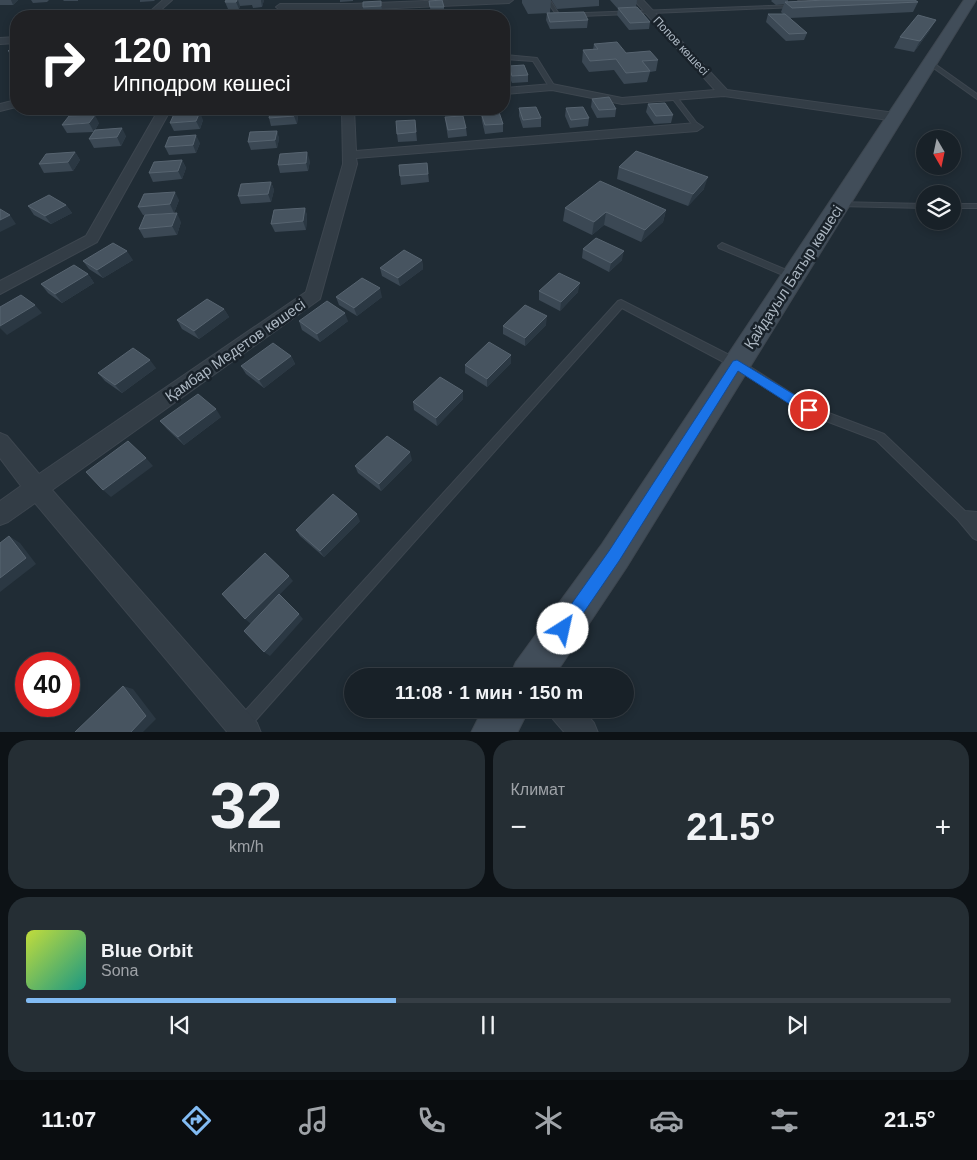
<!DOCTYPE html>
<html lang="ru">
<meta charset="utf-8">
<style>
:root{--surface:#182128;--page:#252e34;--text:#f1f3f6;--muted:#9fa3a8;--line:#363e45;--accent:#82bbf3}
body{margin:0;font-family:Arial,sans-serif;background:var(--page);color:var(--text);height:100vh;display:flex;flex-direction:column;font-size:19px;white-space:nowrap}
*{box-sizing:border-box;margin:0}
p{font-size:16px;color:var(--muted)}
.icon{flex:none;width:28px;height:28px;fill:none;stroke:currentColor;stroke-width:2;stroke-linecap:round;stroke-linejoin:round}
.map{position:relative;height:732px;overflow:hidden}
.panel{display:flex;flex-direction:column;gap:8px;padding:8px;background:#0d1216;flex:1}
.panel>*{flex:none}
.top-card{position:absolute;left:10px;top:10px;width:500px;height:105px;border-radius:20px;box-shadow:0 2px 8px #0003,0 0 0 1px var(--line);background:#202124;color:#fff;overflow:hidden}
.needle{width:32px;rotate:171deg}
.buttons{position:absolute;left:916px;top:130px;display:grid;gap:10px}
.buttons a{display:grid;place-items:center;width:45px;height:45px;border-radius:50%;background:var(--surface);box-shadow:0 2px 8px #0003,0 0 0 1px var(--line);font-size:25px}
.speed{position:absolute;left:15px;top:652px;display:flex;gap:10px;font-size:25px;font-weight:700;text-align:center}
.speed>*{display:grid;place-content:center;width:65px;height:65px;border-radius:50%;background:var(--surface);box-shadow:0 2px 8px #0003,0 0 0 1px var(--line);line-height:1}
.speed .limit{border:8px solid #d22;background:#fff;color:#111}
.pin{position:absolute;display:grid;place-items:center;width:42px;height:42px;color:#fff;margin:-21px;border:2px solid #fff;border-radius:50%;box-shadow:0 1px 5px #0007}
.me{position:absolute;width:55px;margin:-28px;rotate:35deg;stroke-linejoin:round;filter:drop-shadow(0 0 4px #0008)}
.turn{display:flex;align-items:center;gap:18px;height:105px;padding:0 20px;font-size:22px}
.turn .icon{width:65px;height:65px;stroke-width:2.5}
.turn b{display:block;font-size:35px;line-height:42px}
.big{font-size:38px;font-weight:700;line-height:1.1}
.panel .tile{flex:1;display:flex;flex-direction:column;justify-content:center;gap:8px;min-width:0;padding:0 18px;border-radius:20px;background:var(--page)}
.panel .dial{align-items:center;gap:0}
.dial b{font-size:65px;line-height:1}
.song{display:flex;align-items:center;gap:15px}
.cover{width:60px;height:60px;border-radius:8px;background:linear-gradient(135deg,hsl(70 70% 55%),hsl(170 70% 35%))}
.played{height:5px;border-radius:2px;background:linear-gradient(90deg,var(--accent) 40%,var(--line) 40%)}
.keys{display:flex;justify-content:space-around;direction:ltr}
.heat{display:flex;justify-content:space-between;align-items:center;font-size:28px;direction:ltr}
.panel .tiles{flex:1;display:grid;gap:8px;grid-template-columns:1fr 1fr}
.tile:last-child{grid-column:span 2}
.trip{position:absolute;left:344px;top:668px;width:290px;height:50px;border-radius:25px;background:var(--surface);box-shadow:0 2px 8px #0003,0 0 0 1px var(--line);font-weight:700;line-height:50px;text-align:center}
.tabs{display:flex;height:80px;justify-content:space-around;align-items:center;background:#0a0d10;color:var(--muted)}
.tabs .icon{width:35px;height:35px}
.tabs .active{color:var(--accent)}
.tabs b{font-size:22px;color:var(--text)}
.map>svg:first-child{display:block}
</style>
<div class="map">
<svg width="977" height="733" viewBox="0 0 977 733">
<rect width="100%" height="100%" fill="#202c35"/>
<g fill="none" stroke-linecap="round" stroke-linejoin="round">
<defs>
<g id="lane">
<polygon points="546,0 550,0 559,14 796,5 798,6 796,7 558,17"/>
<polygon points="798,0 806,0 819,4 817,5"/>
<polygon points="504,55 537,58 555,87 550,88 533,61 504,59"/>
<polygon points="928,62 932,62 977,94 977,99 928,64"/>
<polygon points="672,96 676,96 699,126 699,128 695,128 672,98"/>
<polygon points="836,202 925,204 925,208 839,206 836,206"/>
<rect x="952" y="204" width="25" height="4"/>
<polygon points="722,243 796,274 797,276 793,279 790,278 719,248 718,246"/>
<polygon points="621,300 741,361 813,407 884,434 965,511 977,512 977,540 973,538 958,520 876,440 805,413 733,367 622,308 247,730 242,733 237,730 234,725 237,720 618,301"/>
</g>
<g id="street">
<polygon points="163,0 172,0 154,16 145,16"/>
<polygon points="450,0 513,0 509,3 351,10 280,10 276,7 280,4 351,4"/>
<polygon points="634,0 643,0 727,90 895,113 901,117 895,121 724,96 622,104 552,90 504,94 504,88 552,84 622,98 715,90"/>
<polygon points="16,37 16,43 0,44 0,38"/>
<polygon points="16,100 16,107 0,111 0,104"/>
<polygon points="159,109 171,109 97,242 0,294 0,281 86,236"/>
<polygon points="342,109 354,109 356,151 697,123 703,127 697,131 356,158 357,164 320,299 52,490 257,723 261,733 228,733 35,503 8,522 0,525 0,501 21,486 0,458 0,433 7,436 39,474 306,292 343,164"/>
<polygon points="549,709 582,709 594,723 598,733 565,733 553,719"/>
</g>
<g id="secondary">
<polygon points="964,0 976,0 626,568 554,676 510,676 516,662 602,544"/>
<polygon points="483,709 529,709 517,733 471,733"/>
</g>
</defs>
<!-- lane casing -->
<use href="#lane" stroke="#3d464f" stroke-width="2"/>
<!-- street casing -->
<use href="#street" stroke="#3d464f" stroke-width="2"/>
<!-- secondary casing -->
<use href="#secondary" stroke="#3d464f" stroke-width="2"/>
<!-- lane -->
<use href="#lane" fill="#333d46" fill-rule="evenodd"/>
<!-- street -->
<use href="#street" fill="#333d46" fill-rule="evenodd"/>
<!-- secondary -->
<use href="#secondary" fill="#414d59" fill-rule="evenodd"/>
</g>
<!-- wall -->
<g fill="#3b4854">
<polygon points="0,0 18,0 13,5 0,5"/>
<polygon points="31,0 49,0 47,2 33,3"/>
<polygon points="63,0 78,0 78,1 64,1"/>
<polygon points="140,0 155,0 154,1 140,2"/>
<polygon points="226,0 264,0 262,7 253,8 252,5 240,6 239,9 228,9 225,2"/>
<polygon points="340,0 353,0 353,1 340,2"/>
<polygon points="522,0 551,0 550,13 528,14 522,3"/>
<polygon points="552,0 599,0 599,6 557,9 552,1"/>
<polygon points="610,0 637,0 636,7 650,22 649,29 629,30 617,15 618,9"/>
<polygon points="772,0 788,0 788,2 918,2 913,12 790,18 807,33 804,40 786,41 766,22 768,14 783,14 781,12 784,4 776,5 771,1"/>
<polygon points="381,1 382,11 392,11 392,16 373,16 373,13 364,14 363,7"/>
<polygon points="429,1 444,7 444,14 431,14"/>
<polygon points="547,13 588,20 587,28 550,29 546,20"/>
<polygon points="16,23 16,33 13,27"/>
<polygon points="930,30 914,52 894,48 900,37"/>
<polygon points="16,43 16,58 12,58 8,51"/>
<polygon points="594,44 626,53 658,60 656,71 650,72 647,82 624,84 614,70 589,72 582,62 583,50 593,50"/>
<polygon points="509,66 528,75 528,82 512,83 508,74"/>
<polygon points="592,99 616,109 615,117 597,118 591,107"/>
<polygon points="648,104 673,115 671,123 654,124 646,112"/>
<polygon points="519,108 541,118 541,127 523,128 519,116"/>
<polygon points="566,108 589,118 588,126 570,128 565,116"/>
<polygon points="179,109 205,109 204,110 180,111"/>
<polygon points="296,109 298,115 297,124 271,126 269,118"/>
<polygon points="481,113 503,124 503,132 485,134 482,121"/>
<polygon points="445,117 466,128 467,136 448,138 446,125"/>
<polygon points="203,120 200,129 174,131 170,123"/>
<polygon points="415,120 417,141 398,142 397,134"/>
<polygon points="99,123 95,130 126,136 121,146 94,148 89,139 94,132 67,133 62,125"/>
<polygon points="277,131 279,139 277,148 251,150 248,142"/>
<polygon points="200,143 196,153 169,155 165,147"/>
<polygon points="75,152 80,160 73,171 44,173 39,164"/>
<polygon points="182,160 186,168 182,179 153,182 149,173"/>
<polygon points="310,161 308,171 280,173 278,165"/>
<polygon points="427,163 429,182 401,185 400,176"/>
<polygon points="619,167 704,189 688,206 617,179"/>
<polygon points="271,182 274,190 271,202 241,204 238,196"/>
<polygon points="179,200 174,213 143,215 138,207"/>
<polygon points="66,205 72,213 51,224 34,215 28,206"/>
<polygon points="305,208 307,216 306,230 275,232 271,224"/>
<polygon points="565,208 666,210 663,222 641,242 604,225 592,235 563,221"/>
<polygon points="181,222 177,235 144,238 139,229"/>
<polygon points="583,249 622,260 609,272 582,258"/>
<polygon points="133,260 103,278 89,269 83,261"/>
<polygon points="422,260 423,269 400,286 382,276 380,268"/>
<polygon points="88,274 94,283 62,303 48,293 41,284"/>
<polygon points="539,291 578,292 560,311 539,300"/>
<polygon points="336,297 382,297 357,316 339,305"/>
<polygon points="224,309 229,317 199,339 182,329 177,320"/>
<polygon points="299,321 348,321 320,342 302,330"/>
<polygon points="546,325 525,346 503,334 503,326"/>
<polygon points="291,356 295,364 264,388 246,374 241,366"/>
<polygon points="511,363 487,387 465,373 465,365"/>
<polygon points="156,368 122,393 105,381 98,373"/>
<polygon points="463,399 437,426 414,410 413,402"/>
<polygon points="221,417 184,445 167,429 160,421"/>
<polygon points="412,460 381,491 358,473 355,466"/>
<polygon points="360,521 324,557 300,536 296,530"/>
</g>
<!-- shaded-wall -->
<g fill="#2b3843">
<polygon points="11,0 18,0 13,5"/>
<polygon points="237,0 238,0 240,6 239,9 236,2"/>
<polygon points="261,0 264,0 262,7 261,1"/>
<polygon points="936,20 930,30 914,52 920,41"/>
<polygon points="296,109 298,115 297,124 294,116"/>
<polygon points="200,112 203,120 200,129 196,121"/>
<polygon points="95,115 99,123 94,132 89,123"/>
<polygon points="122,128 126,136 121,146 117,137"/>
<polygon points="277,131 279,139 277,148 275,140"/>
<polygon points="196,135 200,143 196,153 193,145"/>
<polygon points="75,152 80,160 73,171 68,162"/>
<polygon points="307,152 310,161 308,171 306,163"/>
<polygon points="182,160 186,168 182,179 178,171"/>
<polygon points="708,177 704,189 688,206 693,194"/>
<polygon points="271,182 274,190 271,202 268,194"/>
<polygon points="175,192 179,200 174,213 170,204"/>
<polygon points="66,205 72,213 51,224 45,216"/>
<polygon points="305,208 307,216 306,230 303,221"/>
<polygon points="666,210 663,222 641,242 645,230"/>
<polygon points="606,212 604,225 592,235 594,222"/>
<polygon points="177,213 181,222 177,235 172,226"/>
<polygon points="10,215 16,224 0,232 0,220"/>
<polygon points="127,251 133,260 103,278 97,270"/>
<polygon points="624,251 622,260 609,272 611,263"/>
<polygon points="422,260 423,269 400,286 398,278"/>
<polygon points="88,274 94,283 62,303 55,294"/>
<polygon points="580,283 578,292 560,311 561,302"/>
<polygon points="380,288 382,297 357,316 354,308"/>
<polygon points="35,305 42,313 7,335 0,328 0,326"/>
<polygon points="224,309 229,317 199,339 194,331"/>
<polygon points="345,313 348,321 320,342 317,334"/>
<polygon points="547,316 546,325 525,346 525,338"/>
<polygon points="511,355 511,363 487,387 487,379"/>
<polygon points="291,356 295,364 264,388 259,380"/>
<polygon points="150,360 156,368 122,393 115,385"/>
<polygon points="463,391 463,399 437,426 436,418"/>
<polygon points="216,409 221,417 184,445 178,437"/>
<polygon points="410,452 412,460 381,491 379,484"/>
<polygon points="146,458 153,466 111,497 103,490"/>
<polygon points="357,514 360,521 324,557 320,551"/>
<polygon points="9,536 20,543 36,564 0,592 0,578"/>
<polygon points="289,576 293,581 251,624 245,619"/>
<polygon points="299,614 303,619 270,656 264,652"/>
<polygon points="123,686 133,689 156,719 142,733 130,733"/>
</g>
<!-- building -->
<g fill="#475460" stroke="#576470">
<polygon points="226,0 237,0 236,2 225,2"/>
<polygon points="442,0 444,7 430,7 429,1"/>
<polygon points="825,0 915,0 918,2 792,8 785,2"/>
<polygon points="381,1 381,6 363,7 363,2"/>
<polygon points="637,7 650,22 630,23 618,8"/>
<rect x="373" y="11" width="19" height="5"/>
<polygon points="584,12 588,20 550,22 547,13"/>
<polygon points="97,14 96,16 81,16 82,15"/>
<polygon points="127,14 125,16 111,16 112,15"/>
<polygon points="768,14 785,14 807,33 789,34"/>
<polygon points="918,15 936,20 920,41 900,37"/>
<polygon points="617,42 626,53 650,51 658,60 642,61 650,71 626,73 616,59 590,61 583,50 598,49 594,44"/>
<polygon points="16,43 16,50 8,51"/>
<polygon points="524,65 528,75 512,76 509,66"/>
<polygon points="609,97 616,109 599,110 592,99"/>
<polygon points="665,103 673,115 656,116 648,104"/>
<polygon points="536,107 541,118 523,120 519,108"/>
<polygon points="583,107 589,118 571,120 566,108"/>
<polygon points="271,109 296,109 294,116 269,118"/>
<polygon points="200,112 196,121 170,123 174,114"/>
<polygon points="499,112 503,124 485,125 481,113"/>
<polygon points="95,115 89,123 62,125 69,116"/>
<polygon points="463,116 466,128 448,130 445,117"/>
<polygon points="415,120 416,132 397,134 396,121"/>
<polygon points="122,128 117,137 89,139 95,130"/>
<polygon points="277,131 275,140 248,142 250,132"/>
<polygon points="196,135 193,145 165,147 169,137"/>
<polygon points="636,151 708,177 693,194 619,167"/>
<polygon points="75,152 68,162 39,164 46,154"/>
<polygon points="307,152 306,163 278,165 280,154"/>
<polygon points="182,160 178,171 149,173 154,162"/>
<polygon points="427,163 428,174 400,176 399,165"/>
<polygon points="600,181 666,210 645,230 606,212 594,222 565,208"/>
<polygon points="271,182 268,194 238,196 241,184"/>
<polygon points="175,192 170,204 138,207 144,194"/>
<polygon points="49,195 66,205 45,216 28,206"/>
<polygon points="305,208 303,221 271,224 274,210"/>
<polygon points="0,209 10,215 0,220"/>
<polygon points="177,213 172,226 139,229 145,215"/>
<polygon points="596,238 624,251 611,263 583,249"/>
<polygon points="113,243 127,251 97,270 83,261"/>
<polygon points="404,250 422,260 398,278 380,268"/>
<polygon points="74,265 88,274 55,294 41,284"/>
<polygon points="559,273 580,283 561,302 539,291"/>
<polygon points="362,278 380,288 354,308 336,297"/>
<polygon points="21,295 35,305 0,326 0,307"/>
<polygon points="207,299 224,309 194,331 177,320"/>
<polygon points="327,301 345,313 317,334 299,321"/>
<polygon points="525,305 547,316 525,338 503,326"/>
<polygon points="489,342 511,355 487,379 465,365"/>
<polygon points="273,343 291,356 259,380 241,366"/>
<polygon points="133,348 150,360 115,385 98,373"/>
<polygon points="440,377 463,391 436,418 413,402"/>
<polygon points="198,394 216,409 178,437 160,421"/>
<polygon points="387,436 410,452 379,484 355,466"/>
<polygon points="128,441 146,458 103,490 86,472"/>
<polygon points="333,494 357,514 320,551 296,530"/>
<polygon points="9,536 26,558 0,578 0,543"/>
<polygon points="265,553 289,576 245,619 222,594"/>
<polygon points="279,594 299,614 264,652 244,631"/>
<polygon points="123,686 146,716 130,733 74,733"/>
</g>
<!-- route -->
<polygon fill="#1a73e8" stroke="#114b97" points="737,360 813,406 815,410 813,414 805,414 738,371 619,561 569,634 563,637 558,634 555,629 558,623 609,551 733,361"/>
<g text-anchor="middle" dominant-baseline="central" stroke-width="5" stroke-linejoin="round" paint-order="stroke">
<!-- far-street labels -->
<g font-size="12" fill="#adb8c3" stroke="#19222a">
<text transform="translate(681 46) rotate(47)">Попов көшесі</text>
</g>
<!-- street labels -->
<g font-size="15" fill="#adb8c3" stroke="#19222a">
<text transform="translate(793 277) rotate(-57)">Қайдауыл Батыр көшесі</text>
<text transform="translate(235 350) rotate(-35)">Қамбар Медетов көшесі</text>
</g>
</g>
</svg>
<div class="buttons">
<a><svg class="needle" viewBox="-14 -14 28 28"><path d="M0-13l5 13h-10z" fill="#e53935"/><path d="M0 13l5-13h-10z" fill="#9fa3a8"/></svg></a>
<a><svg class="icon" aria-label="layers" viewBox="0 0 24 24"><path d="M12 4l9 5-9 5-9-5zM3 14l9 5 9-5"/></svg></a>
</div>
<div class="speed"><div class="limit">40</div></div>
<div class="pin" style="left:809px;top:410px;background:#d93025"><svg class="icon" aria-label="arrive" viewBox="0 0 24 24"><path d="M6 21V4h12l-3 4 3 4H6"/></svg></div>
<svg class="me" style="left:563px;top:629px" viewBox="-20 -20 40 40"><circle r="19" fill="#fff"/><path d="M0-13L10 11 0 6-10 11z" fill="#1a73e8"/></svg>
<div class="trip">11:08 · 1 мин · 150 m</div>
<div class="top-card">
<div class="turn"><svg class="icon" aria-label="right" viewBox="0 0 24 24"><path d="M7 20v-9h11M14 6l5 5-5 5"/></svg><div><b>120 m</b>Ипподром көшесі</div></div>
</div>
</div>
<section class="panel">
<div class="tiles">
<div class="tile dial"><b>32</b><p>km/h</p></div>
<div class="tile"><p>Климат</p>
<div class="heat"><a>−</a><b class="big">21.5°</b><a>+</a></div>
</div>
<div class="tile">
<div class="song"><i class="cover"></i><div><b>Blue Orbit</b><p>Sona</p></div></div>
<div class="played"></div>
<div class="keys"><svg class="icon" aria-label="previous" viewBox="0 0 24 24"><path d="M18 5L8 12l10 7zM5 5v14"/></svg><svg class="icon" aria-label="pause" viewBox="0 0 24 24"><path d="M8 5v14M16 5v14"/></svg><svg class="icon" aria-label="next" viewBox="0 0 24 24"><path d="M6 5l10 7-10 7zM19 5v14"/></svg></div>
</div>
</div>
</section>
<nav class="tabs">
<b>11:07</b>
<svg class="icon active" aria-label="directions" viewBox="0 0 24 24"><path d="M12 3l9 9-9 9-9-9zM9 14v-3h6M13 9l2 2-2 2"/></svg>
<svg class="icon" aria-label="music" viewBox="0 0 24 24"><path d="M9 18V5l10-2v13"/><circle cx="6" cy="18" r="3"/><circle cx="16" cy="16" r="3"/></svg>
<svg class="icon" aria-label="phone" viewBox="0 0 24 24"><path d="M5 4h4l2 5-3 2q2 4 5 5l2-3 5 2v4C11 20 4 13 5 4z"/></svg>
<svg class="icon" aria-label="climate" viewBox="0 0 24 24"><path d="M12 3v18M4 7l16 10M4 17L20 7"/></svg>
<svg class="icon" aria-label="car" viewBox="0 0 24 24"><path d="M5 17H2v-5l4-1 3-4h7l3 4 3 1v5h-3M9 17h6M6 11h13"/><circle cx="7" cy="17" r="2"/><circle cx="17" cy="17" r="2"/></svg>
<svg class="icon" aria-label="filters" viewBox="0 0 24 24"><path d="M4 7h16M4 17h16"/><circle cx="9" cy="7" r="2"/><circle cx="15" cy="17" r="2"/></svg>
<b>21.5°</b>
</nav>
